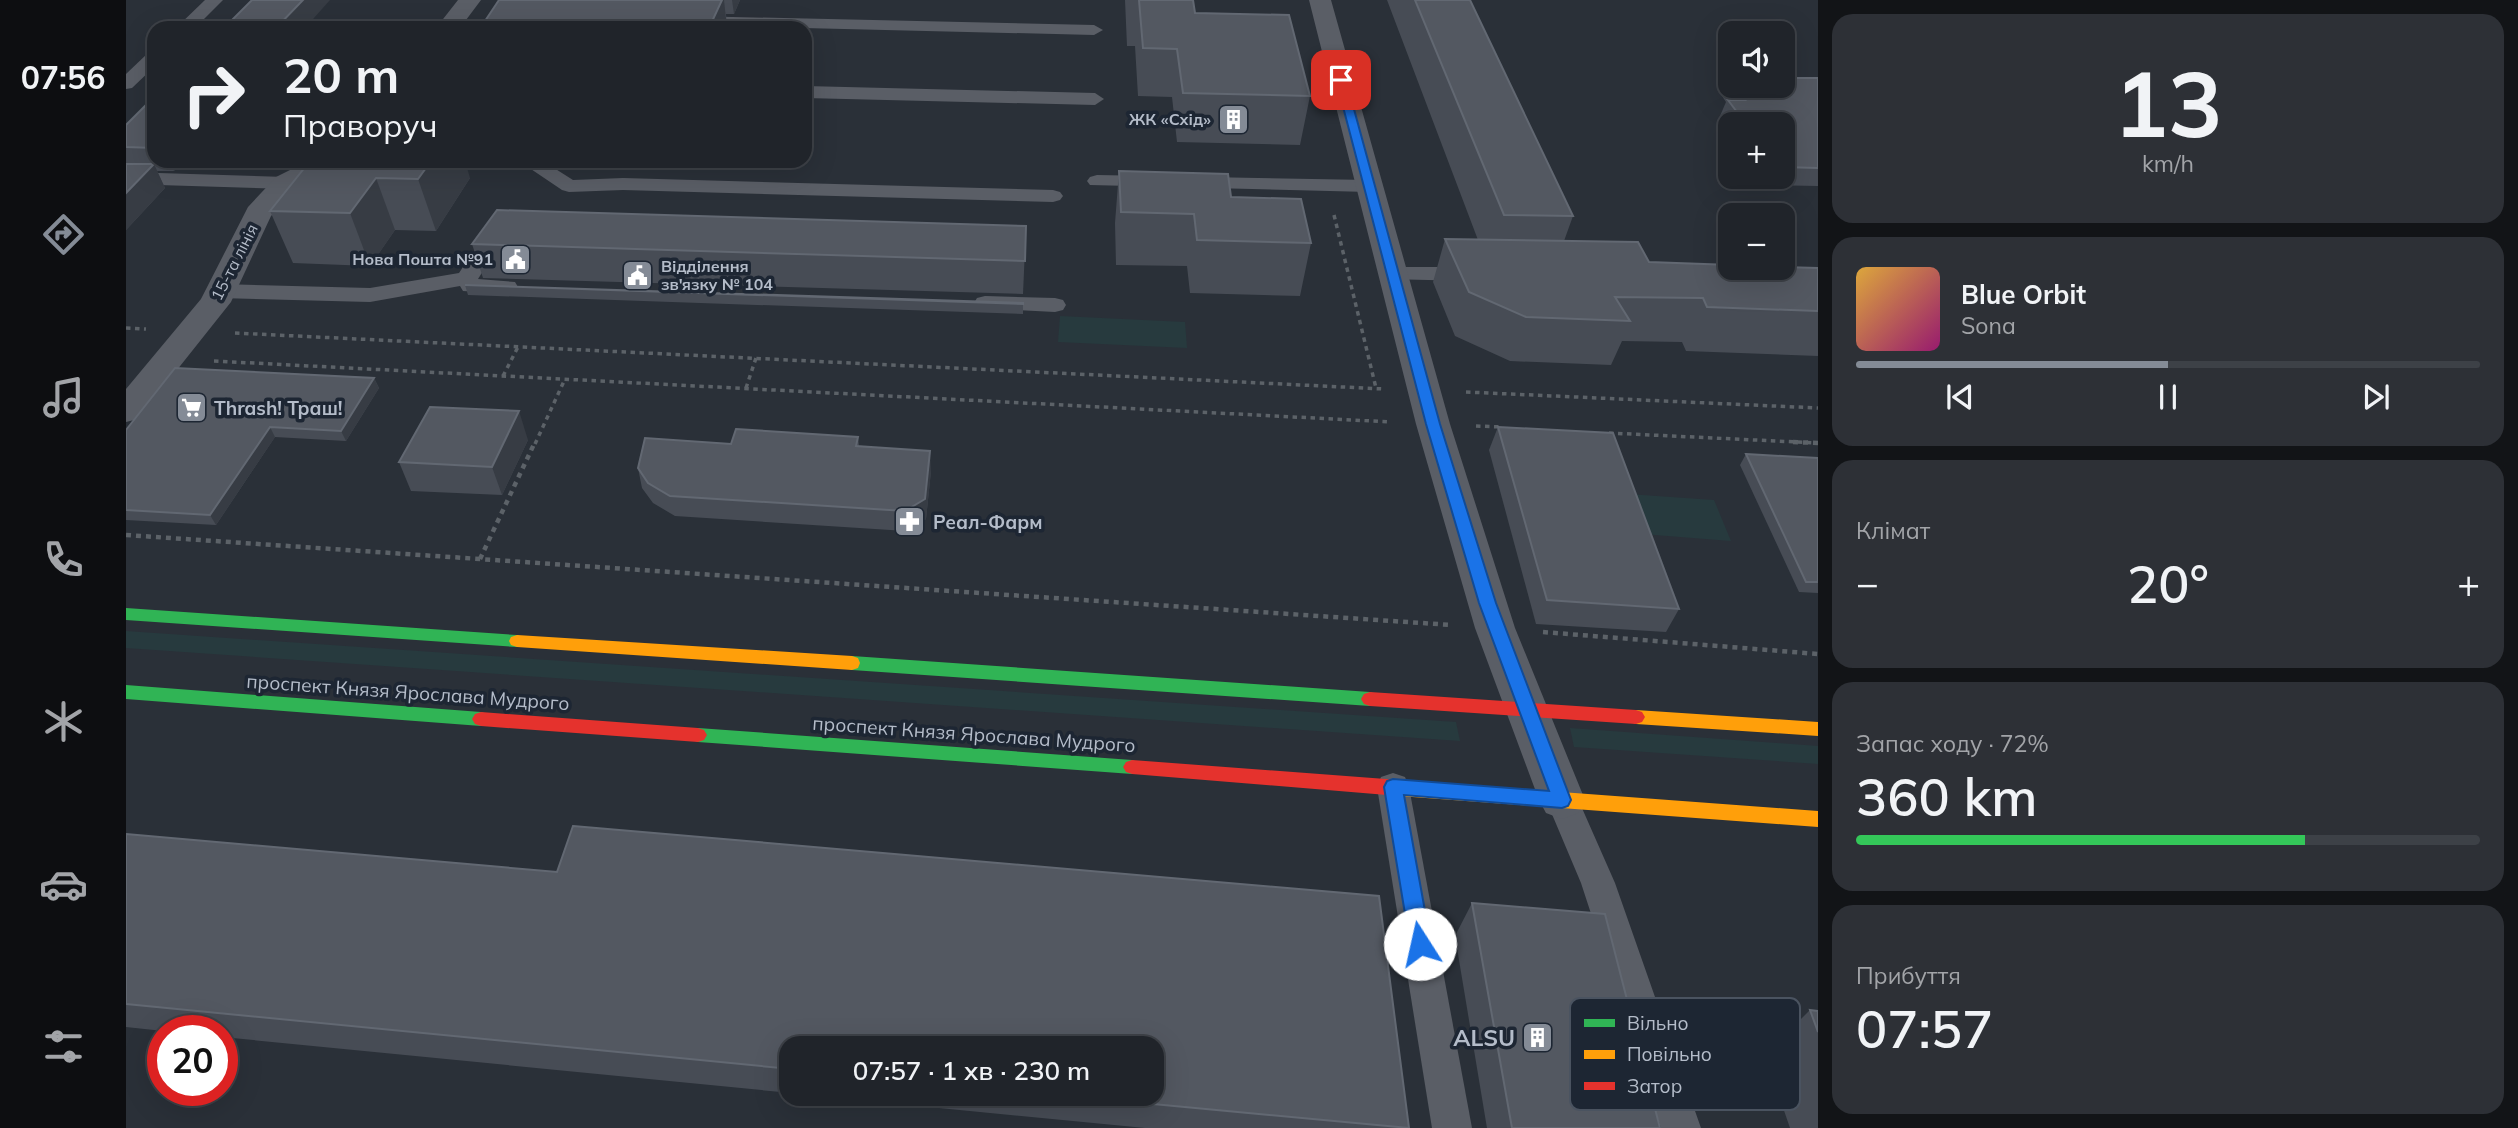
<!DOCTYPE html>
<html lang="uk">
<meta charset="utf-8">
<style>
:root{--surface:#20242a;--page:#2d3036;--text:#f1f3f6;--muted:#a2a4a8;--line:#3d4147;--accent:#848b96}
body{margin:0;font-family:Mulish,sans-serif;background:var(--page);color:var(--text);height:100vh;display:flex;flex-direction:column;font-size:26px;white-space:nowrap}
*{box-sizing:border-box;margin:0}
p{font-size:23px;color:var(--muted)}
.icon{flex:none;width:38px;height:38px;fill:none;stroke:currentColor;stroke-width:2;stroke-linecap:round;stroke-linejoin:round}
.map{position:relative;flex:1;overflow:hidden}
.drawer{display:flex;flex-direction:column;gap:14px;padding:14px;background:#121417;width:700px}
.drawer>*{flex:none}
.top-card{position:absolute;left:21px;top:21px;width:665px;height:147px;border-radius:21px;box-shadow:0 7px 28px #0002,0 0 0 2px var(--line);background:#20242a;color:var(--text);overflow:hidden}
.controls{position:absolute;left:1592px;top:21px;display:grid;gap:14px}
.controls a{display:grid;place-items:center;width:77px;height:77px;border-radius:14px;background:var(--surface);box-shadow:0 7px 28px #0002,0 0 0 2px var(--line);font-size:35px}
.speed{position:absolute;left:21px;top:1015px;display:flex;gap:14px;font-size:35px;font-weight:700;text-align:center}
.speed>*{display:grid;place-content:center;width:91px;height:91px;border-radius:50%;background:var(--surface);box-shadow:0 7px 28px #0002,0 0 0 2px var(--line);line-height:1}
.speed .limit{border:10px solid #d22;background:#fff;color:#111}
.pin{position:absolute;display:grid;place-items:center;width:60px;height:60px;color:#fff;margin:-30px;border-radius:14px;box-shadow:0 4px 10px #0006}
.me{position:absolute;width:77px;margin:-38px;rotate:350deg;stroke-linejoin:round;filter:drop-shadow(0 0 5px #0008)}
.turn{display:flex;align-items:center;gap:24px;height:147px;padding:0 21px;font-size:32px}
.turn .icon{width:91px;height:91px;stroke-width:2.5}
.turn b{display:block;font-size:49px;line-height:60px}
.big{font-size:52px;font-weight:600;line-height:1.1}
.drawer .widget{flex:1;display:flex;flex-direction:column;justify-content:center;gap:10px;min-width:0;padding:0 24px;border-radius:21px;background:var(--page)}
.drawer .dial{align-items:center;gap:0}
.dial b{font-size:91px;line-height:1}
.song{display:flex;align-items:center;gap:21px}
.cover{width:84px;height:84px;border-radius:10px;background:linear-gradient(135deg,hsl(40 70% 55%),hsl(320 70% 35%))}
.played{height:7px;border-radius:4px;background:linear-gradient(90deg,var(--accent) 50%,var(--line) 50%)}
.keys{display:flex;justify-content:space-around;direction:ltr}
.heat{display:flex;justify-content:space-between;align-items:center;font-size:38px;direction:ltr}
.charge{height:10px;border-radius:5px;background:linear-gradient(90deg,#34c759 72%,var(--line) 0)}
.trip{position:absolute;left:653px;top:1036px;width:385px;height:70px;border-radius:21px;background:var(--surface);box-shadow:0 7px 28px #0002,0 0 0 2px var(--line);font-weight:600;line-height:70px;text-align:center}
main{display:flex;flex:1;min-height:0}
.tabs{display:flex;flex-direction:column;width:126px;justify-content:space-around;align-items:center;background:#0d0e11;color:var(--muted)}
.tabs .icon{width:49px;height:49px}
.tabs .active{color:var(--accent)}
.tabs b{font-size:32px;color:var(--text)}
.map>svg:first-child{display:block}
</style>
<main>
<nav class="tabs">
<b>07:56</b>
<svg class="icon active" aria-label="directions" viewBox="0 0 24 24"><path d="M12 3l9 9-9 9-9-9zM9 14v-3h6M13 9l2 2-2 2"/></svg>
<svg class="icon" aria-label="music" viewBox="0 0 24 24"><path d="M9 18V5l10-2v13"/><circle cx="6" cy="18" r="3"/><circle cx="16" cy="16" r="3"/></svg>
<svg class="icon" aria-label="phone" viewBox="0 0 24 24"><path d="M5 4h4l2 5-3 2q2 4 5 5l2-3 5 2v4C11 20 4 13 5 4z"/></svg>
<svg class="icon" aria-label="climate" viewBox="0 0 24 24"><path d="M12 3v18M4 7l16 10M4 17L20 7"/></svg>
<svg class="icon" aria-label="car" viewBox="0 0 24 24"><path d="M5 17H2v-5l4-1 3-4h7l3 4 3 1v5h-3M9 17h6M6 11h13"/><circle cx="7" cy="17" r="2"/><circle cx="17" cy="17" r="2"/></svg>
<svg class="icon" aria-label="filters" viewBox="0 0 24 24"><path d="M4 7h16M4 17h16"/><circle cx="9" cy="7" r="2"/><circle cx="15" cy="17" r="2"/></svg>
</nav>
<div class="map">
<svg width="1692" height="1128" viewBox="0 0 1692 1128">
<rect width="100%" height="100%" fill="#2a3038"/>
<!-- green -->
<g fill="#273a3e">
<polygon points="934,316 1059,322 1061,348 932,342"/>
<polygon points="1502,494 1588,500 1605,541 1516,534"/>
<polygon points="0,631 1330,722 1334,741 0,648"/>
<polygon points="1444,728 1692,746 1692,764 1448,747"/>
</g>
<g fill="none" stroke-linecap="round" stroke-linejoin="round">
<!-- path-far1 -->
<g stroke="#5c6268" stroke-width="3.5" stroke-dasharray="4.5 4.5" stroke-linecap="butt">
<polyline points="1208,215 1250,388"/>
<polyline points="0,328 20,329"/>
<polyline points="109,333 1258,389"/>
<polyline points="88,361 1265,422"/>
<polyline points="377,376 392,347"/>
<polyline points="620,388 630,358"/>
<polyline points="1340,392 1692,408"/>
<polyline points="1350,426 1377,427"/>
<polyline points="1483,433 1692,443"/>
<polyline points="409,444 439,379"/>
</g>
<!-- path -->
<g stroke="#5c6268" stroke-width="4.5" stroke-dasharray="5 5" stroke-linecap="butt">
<polyline points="1667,442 1692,443"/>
<polyline points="0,535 1325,625"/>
<polyline points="354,559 409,442"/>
<polyline points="1417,632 1692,654"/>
</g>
<!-- lane -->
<g fill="#5a5e66" fill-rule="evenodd">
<polygon points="79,0 97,0 69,28 50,28"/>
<polygon points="564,16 968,25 977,30 968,35 558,25 556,21"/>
<polygon points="28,52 28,67 6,88 0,89 0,74 22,53"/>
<polygon points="679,86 969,93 978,99 969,105 679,98"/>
<polygon points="393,161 417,161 447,180 497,178 927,190 934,192 937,196 934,200 927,202 497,190 443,192 436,190"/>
<polygon points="0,172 160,177 167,179 170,183 167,187 160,189 0,184"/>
<polygon points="971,175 1243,180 1250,182 1253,186 1250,190 1243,192 964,185 961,181 964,177"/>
<polygon points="351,256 359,258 362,263 352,279 389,282 392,287 389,292 381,294 337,291 334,286 244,302 94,298 86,296 83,291 86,286 94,284 244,288 333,273 343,258"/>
<polygon points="1267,267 1345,267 1353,269 1356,274 1353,279 1345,281 1259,279 1256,274 1259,269"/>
<polygon points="859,296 929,298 937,300 940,305 937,310 929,312 851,308 848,303 851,298"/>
<polygon points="1267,773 1279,777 1283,787 1346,1128 1306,1128 1251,787 1255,777"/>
<polygon points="1436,786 1448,790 1489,883 1575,1128 1535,1128 1455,883 1420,800 1424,790"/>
</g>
<!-- street -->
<g fill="#5a5e66" fill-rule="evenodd">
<polygon points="332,0 355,0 334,28 310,28"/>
<polygon points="1183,0 1205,0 1324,424 1389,628 1459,800 1452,813 1436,819 1420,813 1413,800 1349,628 1290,424"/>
<polygon points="182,161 217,161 213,167 170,189 145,216 105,302 12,419 0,422 0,389 75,299 122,207 150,177"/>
</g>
<!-- fast -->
<g fill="#30b455" fill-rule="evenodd">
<polygon points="0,608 391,635 397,637 399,641 397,645 391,647 0,620"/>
<polygon points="726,656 1244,692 1250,694 1253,699 1250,704 1244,706 726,670 720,668 718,663 720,658"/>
<polygon points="0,685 355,712 361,714 364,719 361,724 355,726 0,699"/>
<polygon points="572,728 1006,760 1012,762 1015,767 1012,772 1006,774 572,742 566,740 563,735 566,730"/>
</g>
<!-- slow -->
<g fill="#ff9f0a" fill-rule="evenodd">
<polygon points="391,635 726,656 732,658 734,663 732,668 726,670 391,647 385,645 383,641 385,637"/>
<polygon points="1510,710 1692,722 1692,736 1510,724 1504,722 1501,717 1504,712"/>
<polygon points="1273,780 1692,811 1692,827 1273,796 1267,793 1264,788 1267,783"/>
</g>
<!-- jam -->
<g fill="#e5322d" fill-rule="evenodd">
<polygon points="1244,692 1510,710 1516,712 1519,717 1516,722 1510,724 1244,706 1238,704 1235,699 1238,694"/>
<polygon points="355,712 572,728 578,730 581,735 578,740 572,742 355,726 349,724 346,719 349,714"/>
<polygon points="1006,760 1273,780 1279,783 1282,788 1279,793 1273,796 1006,774 1000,772 997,767 1000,762"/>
</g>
</g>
<!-- wall -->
<g fill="#474c55">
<polygon points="373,0 614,0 608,14 600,14 601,28 334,28 357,24"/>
<polygon points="999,0 1067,0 1069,13 1184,96 1174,145 1051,142 1046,97 1012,96 1009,46 1001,46"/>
<polygon points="1261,0 1344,0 1447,216 1438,241 1523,262 1692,268 1692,356 1560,351 1556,342 1496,341 1485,365 1384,361 1329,336 1307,282 1319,239 1352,240"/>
<polygon points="1601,77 1605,77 1605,86 1692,78 1692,186 1643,185 1638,177 1657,177 1657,124 1605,124 1605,131 1594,116 1600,102 1594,93"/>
<polygon points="28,97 28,161 57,161 48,171 31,171 39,188 0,230 0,125"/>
<polygon points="184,161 344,178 310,231 269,230 244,266 167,263 144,211"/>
<polygon points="993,171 1105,197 1185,243 1174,296 1064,293 1061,266 990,265 989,223"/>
<polygon points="900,226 897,294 357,278 346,244"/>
<polygon points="339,285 897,303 897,314 342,295"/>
<polygon points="248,378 253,388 220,441 149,437 90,525 0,520 0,430"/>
<polygon points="1372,427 1553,609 1540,632 1410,624 1363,450"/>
<polygon points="732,437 733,446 805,471 800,519 780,531 549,516 527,503 516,488 512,468 605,444"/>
<polygon points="402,440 376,495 285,491 273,462"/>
<polygon points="1620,454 1692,458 1692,593 1673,592 1614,465"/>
<polygon points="0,834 1283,1128 1019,1128 670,1094 1026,1094 665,1048 665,1093 96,1037 96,1031 37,1031 0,1027"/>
<polygon points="1346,903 1534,1128 1361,1128 1329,936"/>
<polygon points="1684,1010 1692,1011 1692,1128 1664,1128 1639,1055"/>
</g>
<!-- shaded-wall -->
<g fill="#373c44">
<polygon points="177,0 204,0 179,28 150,28"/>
<polygon points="596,0 598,0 601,28 583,28"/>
<polygon points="606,0 614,0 608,14"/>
<polygon points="43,161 57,161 48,171"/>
<polygon points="305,161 339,161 344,178 310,231 292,179"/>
<polygon points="28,164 39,188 0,230 0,193"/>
<polygon points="250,178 269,230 244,266 224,213"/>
<polygon points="248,378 253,388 220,441 215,431"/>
<polygon points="393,411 402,440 376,495 366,467"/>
<polygon points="144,427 149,437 90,525 84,515"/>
<polygon points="804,451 805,471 800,519 780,531 779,511"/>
</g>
<!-- building -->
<g fill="#535861" stroke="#626872" stroke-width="2">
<polygon points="126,0 177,0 150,28 98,28"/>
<polygon points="373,0 596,0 583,28 423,26 421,28 334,28 338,24 357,24"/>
<polygon points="1013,0 1067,0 1069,13 1163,15 1184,96 1057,93 1051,49 1017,48"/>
<polygon points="1289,0 1344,0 1447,216 1378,215"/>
<polygon points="1657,78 1692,78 1692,168 1657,167 1657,124 1620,124 1602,100 1619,100 1608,86 1657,86"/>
<polygon points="28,97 28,148 0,147 0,125"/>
<polygon points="184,161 305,161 292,179 250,178 224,213 144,211"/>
<polygon points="0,164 28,164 0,193"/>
<polygon points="993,171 1102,174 1105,197 1175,199 1185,243 1071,240 1068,214 995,212"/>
<polygon points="371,210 900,226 899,261 346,244"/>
<polygon points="1319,239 1512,242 1523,262 1605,265 1605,268 1657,267 1692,268 1692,311 1581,307 1577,298 1489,297 1504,321 1400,317 1343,292"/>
<polygon points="339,285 897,303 897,304"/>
<polygon points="49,368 248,378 215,431 144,427 84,515 0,510 0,430"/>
<polygon points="304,407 393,411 366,467 273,462"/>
<polygon points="1372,427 1487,433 1553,609 1421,600"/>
<polygon points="610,429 732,437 730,446 804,451 799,499 779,511 544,496 522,483 512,468 519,438 605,444"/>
<polygon points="1620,454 1692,458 1692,582 1680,582"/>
<polygon points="447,826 1253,896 1283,1128 921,1094 1026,1094 1026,1048 665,1048 665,1069 0,1004 0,834 431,872"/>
<polygon points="1346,903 1479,914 1534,1128 1386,1128"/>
<polygon points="1684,1010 1692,1011 1692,1032"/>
</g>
<!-- route -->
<polygon fill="#1a73e8" stroke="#114b97" stroke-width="2" points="1215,77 1220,80 1314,424 1370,603 1445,800 1442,806 1436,808 1278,795 1305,944 1302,951 1294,954 1287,951 1284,944 1258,787 1261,781 1267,779 1423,791 1353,603 1300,424 1210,80"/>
<!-- icons -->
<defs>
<symbol id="building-square" viewBox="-11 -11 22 22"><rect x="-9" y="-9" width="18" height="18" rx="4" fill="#848b96" stroke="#1d2633"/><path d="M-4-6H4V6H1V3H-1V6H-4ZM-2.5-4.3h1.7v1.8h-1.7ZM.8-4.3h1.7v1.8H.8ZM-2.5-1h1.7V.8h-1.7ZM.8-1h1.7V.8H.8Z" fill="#fff"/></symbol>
<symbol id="civic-square" viewBox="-11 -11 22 22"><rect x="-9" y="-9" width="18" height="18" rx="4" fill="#848b96" stroke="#1d2633"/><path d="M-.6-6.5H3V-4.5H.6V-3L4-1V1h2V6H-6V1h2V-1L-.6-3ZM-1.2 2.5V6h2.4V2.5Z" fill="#fff"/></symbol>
<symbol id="supermarket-square" viewBox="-11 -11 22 22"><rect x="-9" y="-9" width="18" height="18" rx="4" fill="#848b96" stroke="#1d2633"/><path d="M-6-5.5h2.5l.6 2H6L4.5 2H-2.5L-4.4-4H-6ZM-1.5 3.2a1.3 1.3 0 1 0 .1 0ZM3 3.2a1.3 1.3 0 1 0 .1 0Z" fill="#fff"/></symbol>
<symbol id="pharmacy-square" viewBox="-11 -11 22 22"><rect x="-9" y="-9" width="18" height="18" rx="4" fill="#848b96" stroke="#1d2633"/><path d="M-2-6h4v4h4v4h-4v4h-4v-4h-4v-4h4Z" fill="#fff"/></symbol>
</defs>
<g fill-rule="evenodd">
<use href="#building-square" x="1090" y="102" width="35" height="35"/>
<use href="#civic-square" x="372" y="242" width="35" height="35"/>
<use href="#civic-square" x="494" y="258" width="35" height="35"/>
<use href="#supermarket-square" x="48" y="390" width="35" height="35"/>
<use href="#pharmacy-square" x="766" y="504" width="35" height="35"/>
<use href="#building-square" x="1394" y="1020" width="35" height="35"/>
</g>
<g text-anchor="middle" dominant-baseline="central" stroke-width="7" stroke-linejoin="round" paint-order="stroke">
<!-- far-poi labels -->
<g font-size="16" font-weight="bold" fill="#b4bcc9" stroke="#1d2633" text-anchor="end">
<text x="1085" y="119">ЖК «Схід»</text>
<text x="367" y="259">Нова Пошта №91</text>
<text x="535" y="266" text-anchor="start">Відділення<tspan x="535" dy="18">зв'язку № 104</tspan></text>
</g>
<!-- far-street labels -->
<g font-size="16" fill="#b4bcc9" stroke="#1d2633">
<text transform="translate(108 262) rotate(-63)">15-та лінія</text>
</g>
<!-- poi labels -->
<g font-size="19" font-weight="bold" fill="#b4bcc9" stroke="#1d2633" text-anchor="start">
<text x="88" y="408">Thrash! Траш!</text>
<text x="807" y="522">Реал-Фарм</text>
</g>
<!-- street labels -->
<g font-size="19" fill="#b4bcc9" stroke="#1d2633">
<text transform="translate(282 692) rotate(4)">проспект Князя Ярослава Мудрого</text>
<text transform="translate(848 734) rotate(4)">проспект Князя Ярослава Мудрого</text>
</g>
<!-- near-poi labels -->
<g font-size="23" font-weight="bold" fill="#b4bcc9" stroke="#1d2633" text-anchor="end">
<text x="1389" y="1037">ALSU</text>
</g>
</g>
<!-- legend -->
<rect x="1444" y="998" width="230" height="112" rx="10" fill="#1d2633" stroke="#4a5360" stroke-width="2"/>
<rect x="1458" y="1019" width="31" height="8" fill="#30b455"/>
<rect x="1458" y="1050" width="31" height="9" fill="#ff9f0a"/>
<rect x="1458" y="1082" width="31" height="8" fill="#e5322d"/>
<g font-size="19" fill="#b4bcc9">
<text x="1501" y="1030">Вільно</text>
<text x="1501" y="1061">Повільно</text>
<text x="1501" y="1093">Затор</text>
</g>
</svg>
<div class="controls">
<a><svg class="icon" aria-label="sound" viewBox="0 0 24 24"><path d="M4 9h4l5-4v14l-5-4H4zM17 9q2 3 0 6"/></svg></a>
<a>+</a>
<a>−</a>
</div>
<div class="speed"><div class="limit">20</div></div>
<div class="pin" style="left:1215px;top:80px;background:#d93025"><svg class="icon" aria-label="arrive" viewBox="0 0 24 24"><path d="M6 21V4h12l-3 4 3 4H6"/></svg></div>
<svg class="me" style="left:1294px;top:944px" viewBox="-20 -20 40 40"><circle r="19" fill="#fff"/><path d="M0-13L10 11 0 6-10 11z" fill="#1a73e8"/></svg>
<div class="trip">07:57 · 1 хв · 230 m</div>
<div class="top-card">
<div class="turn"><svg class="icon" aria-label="right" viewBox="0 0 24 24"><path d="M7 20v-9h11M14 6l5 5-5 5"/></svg><div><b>20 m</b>Праворуч</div></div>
</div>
</div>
<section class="drawer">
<div class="widget dial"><b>13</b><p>km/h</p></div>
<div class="widget">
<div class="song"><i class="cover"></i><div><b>Blue Orbit</b><p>Sona</p></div></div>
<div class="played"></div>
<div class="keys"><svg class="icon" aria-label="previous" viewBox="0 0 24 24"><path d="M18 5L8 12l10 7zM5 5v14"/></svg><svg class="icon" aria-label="pause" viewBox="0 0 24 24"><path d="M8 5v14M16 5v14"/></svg><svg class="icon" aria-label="next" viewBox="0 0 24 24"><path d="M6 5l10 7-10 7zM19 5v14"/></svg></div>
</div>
<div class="widget"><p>Клімат</p>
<div class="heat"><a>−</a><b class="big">20°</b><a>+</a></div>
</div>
<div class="widget"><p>Запас ходу · 72%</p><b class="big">360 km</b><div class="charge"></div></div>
<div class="widget"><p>Прибуття</p><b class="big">07:57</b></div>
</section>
</main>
